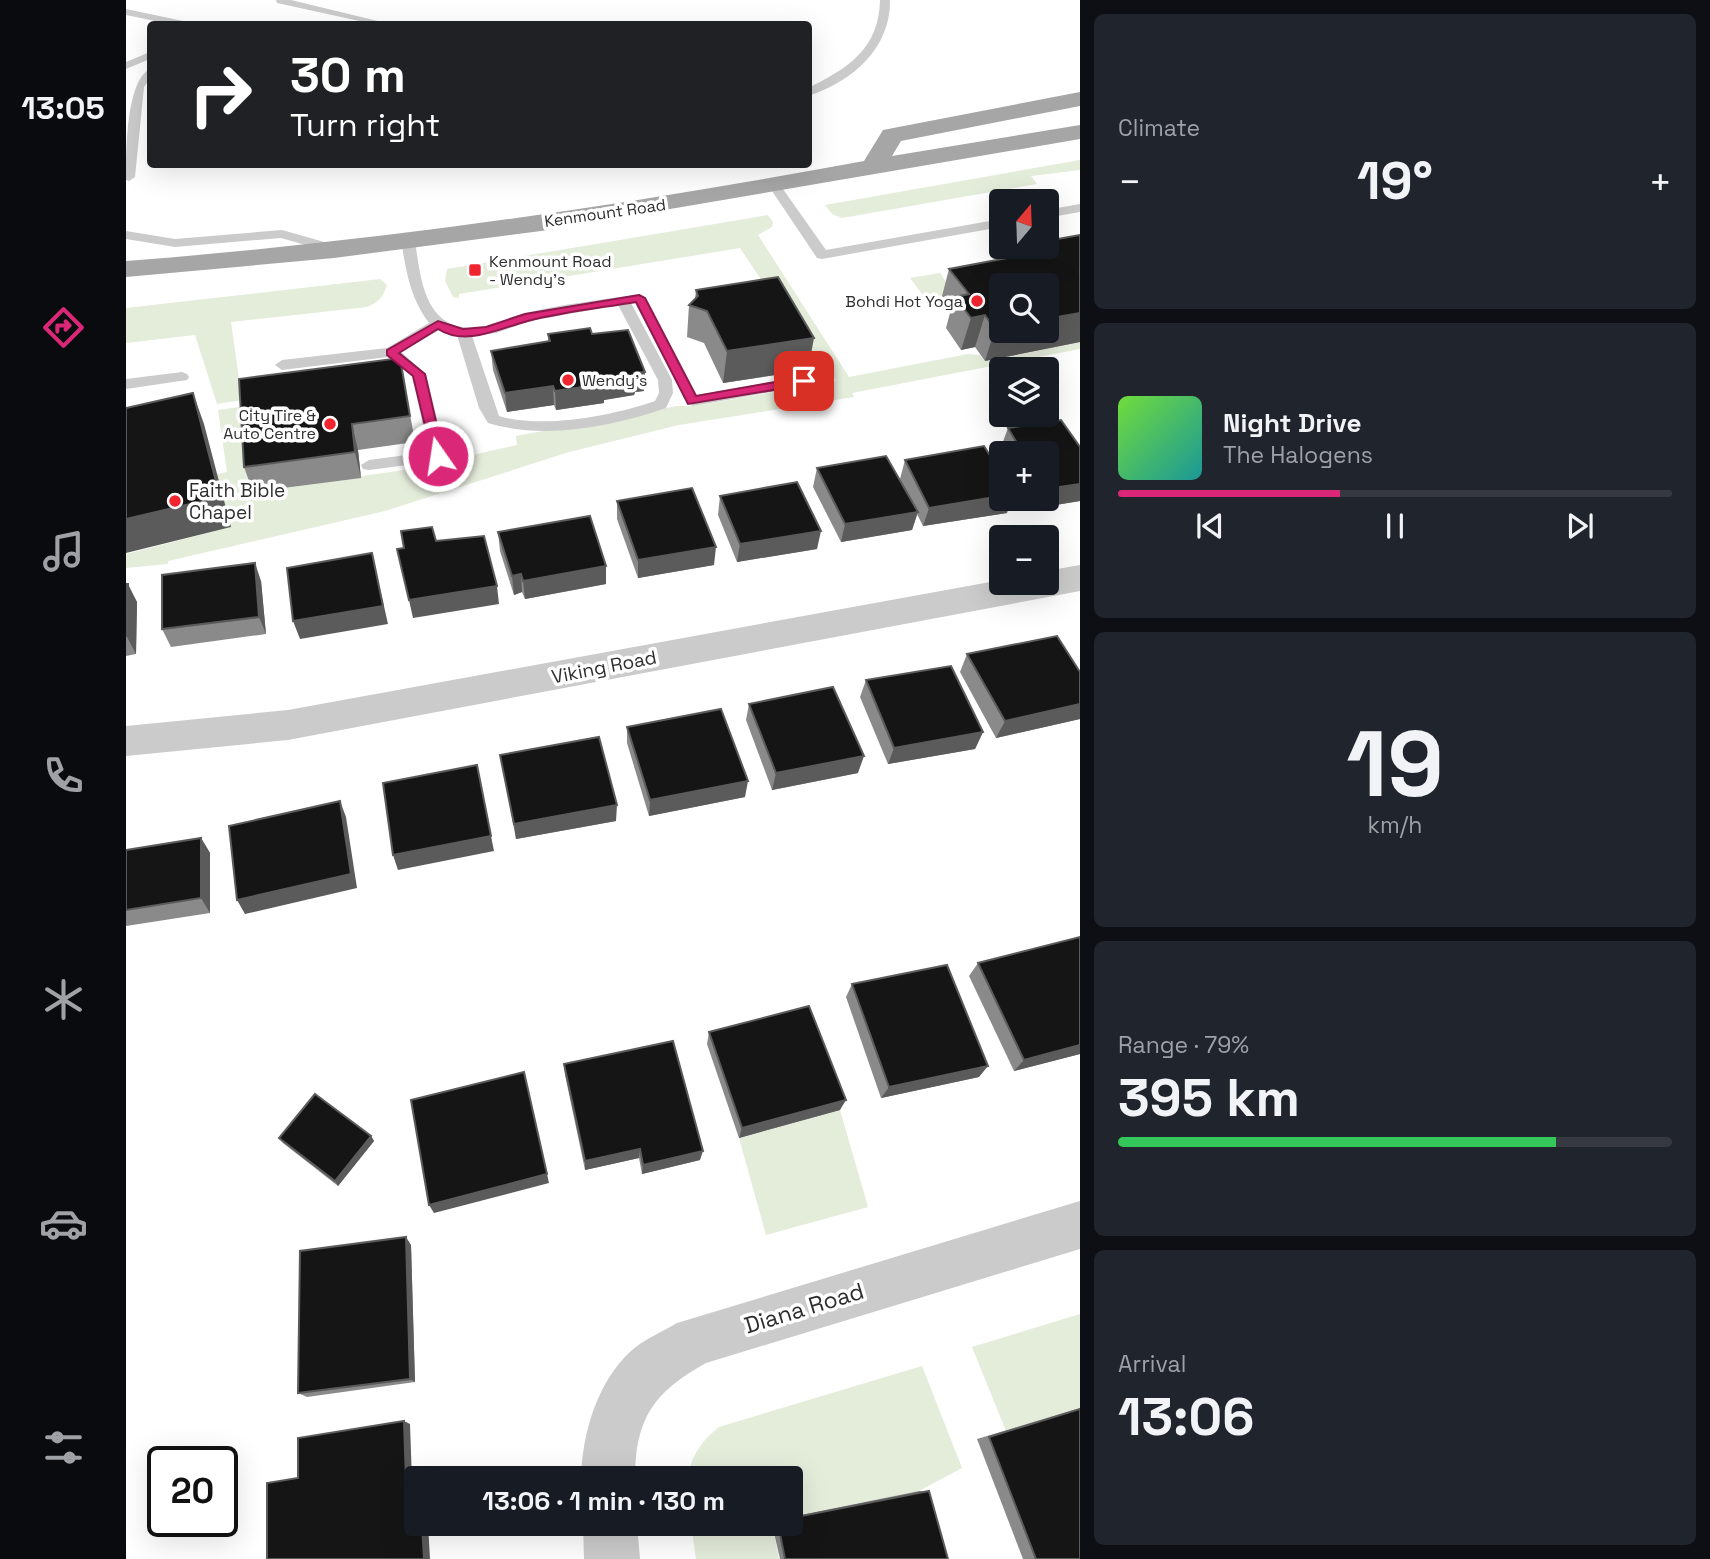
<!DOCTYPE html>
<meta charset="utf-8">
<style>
:root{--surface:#171b24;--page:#20242c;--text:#f1f3f6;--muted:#9ea1a6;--line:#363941;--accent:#db2777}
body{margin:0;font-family:"Space Grotesk",sans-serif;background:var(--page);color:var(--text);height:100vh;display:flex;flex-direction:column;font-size:26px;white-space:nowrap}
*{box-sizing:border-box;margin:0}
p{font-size:23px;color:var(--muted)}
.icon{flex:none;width:38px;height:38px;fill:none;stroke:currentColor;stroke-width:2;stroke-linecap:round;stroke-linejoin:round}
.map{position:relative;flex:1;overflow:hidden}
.panel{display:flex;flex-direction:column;gap:14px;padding:14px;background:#0d0f14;width:630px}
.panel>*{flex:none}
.hud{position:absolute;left:21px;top:21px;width:665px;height:147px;border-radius:7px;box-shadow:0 7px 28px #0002;background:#202124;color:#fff;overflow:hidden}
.needle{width:46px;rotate:19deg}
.buttons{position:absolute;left:863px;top:189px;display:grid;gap:14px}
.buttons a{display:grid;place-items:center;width:70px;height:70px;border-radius:7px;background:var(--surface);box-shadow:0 7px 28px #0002;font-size:35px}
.speed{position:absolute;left:21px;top:1446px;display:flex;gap:14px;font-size:35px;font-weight:700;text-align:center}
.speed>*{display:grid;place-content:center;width:91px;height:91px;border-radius:50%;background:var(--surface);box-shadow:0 7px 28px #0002;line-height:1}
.speed .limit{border:4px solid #111;border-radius:10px;background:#fff;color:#111}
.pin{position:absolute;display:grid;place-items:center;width:60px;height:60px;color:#fff;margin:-30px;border-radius:14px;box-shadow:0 4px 10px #0006}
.me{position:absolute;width:77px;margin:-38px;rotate:347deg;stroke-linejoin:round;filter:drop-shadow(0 0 5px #0008)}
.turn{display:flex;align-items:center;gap:24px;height:147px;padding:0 28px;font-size:32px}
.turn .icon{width:91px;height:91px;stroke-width:2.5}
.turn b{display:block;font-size:49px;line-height:60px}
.big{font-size:52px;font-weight:800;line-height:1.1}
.panel .card{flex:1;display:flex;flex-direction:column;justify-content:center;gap:10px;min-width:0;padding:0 24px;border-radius:10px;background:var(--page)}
.panel .dial{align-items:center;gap:0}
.dial b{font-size:91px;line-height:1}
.song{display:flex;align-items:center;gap:21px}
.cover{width:84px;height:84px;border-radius:10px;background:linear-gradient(135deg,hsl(100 70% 55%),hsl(180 70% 35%))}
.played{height:7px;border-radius:4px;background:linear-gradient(90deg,var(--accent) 40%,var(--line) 40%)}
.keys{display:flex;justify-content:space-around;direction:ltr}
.heat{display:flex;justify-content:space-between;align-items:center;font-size:38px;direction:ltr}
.charge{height:10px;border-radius:5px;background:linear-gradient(90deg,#34c759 79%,var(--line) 0)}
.trip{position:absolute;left:278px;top:1466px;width:399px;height:70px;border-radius:7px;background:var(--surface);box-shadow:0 7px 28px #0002;font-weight:800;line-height:70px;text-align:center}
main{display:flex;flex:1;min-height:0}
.menu{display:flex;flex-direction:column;width:126px;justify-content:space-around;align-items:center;background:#090b0e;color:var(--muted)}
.menu .icon{width:49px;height:49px}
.menu .on{color:var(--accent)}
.menu b{font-size:32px;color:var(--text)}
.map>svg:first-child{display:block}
</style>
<main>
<nav class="menu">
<b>13:05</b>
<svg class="icon on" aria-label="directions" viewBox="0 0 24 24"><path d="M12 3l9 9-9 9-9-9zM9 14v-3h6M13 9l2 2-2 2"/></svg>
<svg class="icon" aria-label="music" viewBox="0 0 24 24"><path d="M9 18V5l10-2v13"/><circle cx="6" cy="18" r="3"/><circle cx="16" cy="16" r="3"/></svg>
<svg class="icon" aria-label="phone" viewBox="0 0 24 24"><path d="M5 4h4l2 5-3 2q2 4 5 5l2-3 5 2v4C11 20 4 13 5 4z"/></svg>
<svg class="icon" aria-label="climate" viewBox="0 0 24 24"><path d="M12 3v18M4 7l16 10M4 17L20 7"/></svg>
<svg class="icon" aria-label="car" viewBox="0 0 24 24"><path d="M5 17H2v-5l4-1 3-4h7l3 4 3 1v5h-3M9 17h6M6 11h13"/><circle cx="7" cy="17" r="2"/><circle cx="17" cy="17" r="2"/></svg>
<svg class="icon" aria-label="filters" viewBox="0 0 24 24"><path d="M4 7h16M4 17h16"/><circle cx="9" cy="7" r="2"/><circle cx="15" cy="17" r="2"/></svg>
</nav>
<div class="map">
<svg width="954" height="1559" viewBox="0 0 954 1559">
<rect width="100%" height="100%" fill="#fff"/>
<!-- green -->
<g fill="#e4ecda">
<polygon points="954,160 954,170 905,176 911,184 716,218 706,214 699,205"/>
<polygon points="642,215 647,222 646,227 632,235 723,377 842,354 854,355 859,361 954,342 954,349 726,393 728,397 553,425 443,452 259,511 42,561 42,564 0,568 0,554 105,527 91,474 101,472 92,410 121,406 127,492 333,462 333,458 391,445 390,436 551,406 569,406 710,381 697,361 679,364 652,305 614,248 333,294 333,298 327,297 319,281 321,269"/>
<polygon points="814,273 830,297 802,302 784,278"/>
<path d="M254,279L261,285C257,297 253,302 241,307L105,322L116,400L91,404L69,335L0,343V308Z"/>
<polygon points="714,1110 742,1207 640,1235 613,1138"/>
<polygon points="954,1314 954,1408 880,1431 846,1347"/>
<path d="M796,1366L836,1468L793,1491L665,1517V1479H562C565,1455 575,1442 593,1427Z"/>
<polygon points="565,1524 646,1524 653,1559 570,1559"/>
</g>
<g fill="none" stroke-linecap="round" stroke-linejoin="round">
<!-- lane -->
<g fill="#cbcbcb" fill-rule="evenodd">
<polygon points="150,0 165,0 264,24 247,24 151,3"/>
<path d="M754,0H764C765,48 726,82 682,96V88C723,68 753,48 754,0Z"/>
<polygon points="0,9 57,21 62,24 44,24 0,15"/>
<polygon points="24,52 24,59 0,69 0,62"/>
<path d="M24,69V79L18,87L9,177L3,181L0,180C0,152 0,81 24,69Z"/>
<polygon points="648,181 652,182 700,250 875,219 875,227 696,259 691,258 642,185"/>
<polygon points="954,204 954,212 920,218 920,210"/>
<polygon points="156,230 216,247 218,250 211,254 155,238 49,247 0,239 0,231 49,239"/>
<path d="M282,236L289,240C295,284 300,336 359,327C373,324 386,316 400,313C437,304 475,300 513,294L520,298L571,395L678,376L685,381L678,386L567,406L562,404L509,303H505L546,380L547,393L540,408C485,427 418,440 362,423L353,408L331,335L313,330L275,352L300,374L320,456L312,461L243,470L237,469L235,465L243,460L303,452L286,376L262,357L156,370L149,365L156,360L261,348L303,323C284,298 280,271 275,240ZM492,305L532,380L533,393L529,401C486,416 417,429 373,416L346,336L370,333L404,321Z"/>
<polygon points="56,372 61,374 63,377 61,380 0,389 0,379"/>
</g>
<!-- street -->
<g fill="#cbcbcb" fill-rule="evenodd">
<polygon points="954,565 954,591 162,740 0,756 0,726 162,710 875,580 875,583 920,583 920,571"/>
<path d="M954,1201V1249L580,1363C528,1392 509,1418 509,1479H455C456,1434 471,1382 505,1351C518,1339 536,1332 551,1323Z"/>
<polygon points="457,1524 511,1524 514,1559 458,1559"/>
</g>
<!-- primary -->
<path fill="#a6a6a6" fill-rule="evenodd" d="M954,92V106L775,141L766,156L954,125V139L415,231L208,258L0,277V261C248,242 494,206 738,161L757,130Z"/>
</g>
<!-- wall -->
<g fill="#8a8a8a">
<polygon points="954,235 954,342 859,361 849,347 835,350 820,328 824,313 815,300 823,269 892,256 895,247 920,247"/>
<polygon points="570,290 682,370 597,383 578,343 561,337 563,305 569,299"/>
<polygon points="422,334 466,334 519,372 518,391 509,392 508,395 478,400 478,403 430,410 428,405 381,412 367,370 365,351 422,341"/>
<polygon points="274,358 289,442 232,450 235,478 127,492 118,467"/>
<polygon points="935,420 954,447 954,501 911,508 906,499 920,499 920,453 879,453 875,447 882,428"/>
<polygon points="779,460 881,513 797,526 791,514 786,530 715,542 687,487 691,468 778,487 774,479"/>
<polygon points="594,496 691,549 611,562 592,515"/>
<polygon points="491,501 588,565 512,578 491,519"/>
<polygon points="372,532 480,584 399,599 396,592 388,595 374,551"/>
<polygon points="135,581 140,634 45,647 36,629"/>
<polygon points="0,584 11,602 10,654 0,656"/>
<polygon points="841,654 954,672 954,719 870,738 834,672"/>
<polygon points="740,680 857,732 849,749 762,764 734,697"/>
<polygon points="623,704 732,773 646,790 620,720"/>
<polygon points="501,727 619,797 523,816 501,743"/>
<polygon points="374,755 490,821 390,839 377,771"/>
<polygon points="75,838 84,853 84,913 0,926 0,850"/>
<polygon points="852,963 954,1054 888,1071 843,976"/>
<polygon points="726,984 853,1077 755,1098 720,997"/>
<polygon points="583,1032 714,1110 613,1138 581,1044"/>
<polygon points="438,1064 574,1160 516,1174 513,1158 459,1170 439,1075"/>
<polygon points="245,1136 248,1141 212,1186 157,1143 153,1138"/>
<polygon points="285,1245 289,1382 181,1397 172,1393"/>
<polygon points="954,1408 954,1559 897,1559 851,1439"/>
<polygon points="793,1491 803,1491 822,1559 654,1559 646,1524 665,1524 665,1517"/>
</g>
<!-- shaded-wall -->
<g fill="#5b5b5b">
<polygon points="954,313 954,342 859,361 869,329 875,328 875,331 920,331 920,319"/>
<polygon points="859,315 849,347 835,350 845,318"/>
<polygon points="688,338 682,370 597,383 601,351"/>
<polygon points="519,372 518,391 509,392 508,395 478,400 478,403 430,410 429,391"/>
<polygon points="427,386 428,405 381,412 379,393"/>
<polygon points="67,393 78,424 105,527 0,553 0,519"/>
<polygon points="226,424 232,450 235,478 229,452"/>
<polygon points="954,484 954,501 911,508 915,499 920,499 920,489"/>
<polygon points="875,496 875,499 886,499 881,513 797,526 803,508"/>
<polygon points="792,512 786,530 715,542 719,524"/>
<polygon points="695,531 691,549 611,562 614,544"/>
<polygon points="590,547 588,565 512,578 512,560"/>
<polygon points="246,553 262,624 174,639 167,621"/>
<polygon points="129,563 135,581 140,634 133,617"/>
<polygon points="480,566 480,584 399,599 397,581"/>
<polygon points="395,574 396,592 388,595 386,576"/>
<polygon points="2,584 11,602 10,654 1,637"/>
<polygon points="371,586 373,604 287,618 283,600"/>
<polygon points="954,704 954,719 870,738 879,721"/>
<polygon points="857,732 849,749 762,764 768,748"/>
<polygon points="738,756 732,773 646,790 650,773"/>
<polygon points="622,781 619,797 523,816 524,800"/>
<polygon points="214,801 220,817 231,888 119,914 111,900"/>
<polygon points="491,805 490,821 390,839 388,824"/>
<polygon points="365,836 368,851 272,870 267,855"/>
<polygon points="75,838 84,853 84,913 75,898"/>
<polygon points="954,1045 954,1054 888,1071 898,1060"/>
<polygon points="862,1066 853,1077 755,1098 763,1087"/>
<polygon points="720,1100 714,1110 613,1138 616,1128"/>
<polygon points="245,1136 248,1141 212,1186 209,1181"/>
<polygon points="514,1149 513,1158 459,1170 459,1161"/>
<polygon points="577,1151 574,1160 516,1174 517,1165"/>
<polygon points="421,1174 423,1183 308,1213 303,1205"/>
<polygon points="280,1237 285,1245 289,1382 284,1379"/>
<polygon points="278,1421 284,1424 286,1481 280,1480"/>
<polygon points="296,1524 302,1524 304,1559 298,1559"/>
</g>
<!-- building -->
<g fill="#151515" stroke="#5b5b5b" stroke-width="2">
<polygon points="954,235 954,313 920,319 920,285 875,285 875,328 869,329 859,315 845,318 829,297 843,294 823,269 903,254 897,247 920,247 920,241"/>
<polygon points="652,277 688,338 601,351 581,311 563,305 572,296 570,290"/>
<polygon points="464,328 466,334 502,330 519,372 508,373 509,376 477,381 478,384 429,391 427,386 379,393 365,351 424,341 422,334"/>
<polygon points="274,358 284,416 226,424 229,452 118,467 113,379"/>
<polygon points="67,393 94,497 0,519 0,408"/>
<polygon points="935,420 954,447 954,484 920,489 920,453 897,453 882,428"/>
<polygon points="858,446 875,473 875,496 803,508 779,460"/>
<polygon points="760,456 792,512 719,524 691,468"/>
<polygon points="671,482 695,531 614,544 594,496"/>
<polygon points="566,488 590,547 512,560 491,501"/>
<polygon points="464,516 480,566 397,581 395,574 386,576 372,532"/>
<polygon points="306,527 310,541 358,536 371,586 283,600 271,549 278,548 275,531"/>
<polygon points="246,553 257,606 167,621 161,568"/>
<polygon points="129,563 133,617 36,629 36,575"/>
<polygon points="0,584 2,584 0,637"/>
<polygon points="931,636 954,672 954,704 879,721 841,654"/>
<polygon points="825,666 857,732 768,748 740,680"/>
<polygon points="707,687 738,756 650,773 623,704"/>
<polygon points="595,709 622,781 524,800 501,727"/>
<polygon points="473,737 491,805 388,824 374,755"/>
<polygon points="351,765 365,836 267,855 257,783"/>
<polygon points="214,801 225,874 111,900 103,826"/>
<polygon points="75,838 75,898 0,910 0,850"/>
<polygon points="954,937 954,1045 898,1060 852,963"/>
<polygon points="821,965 862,1066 763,1087 726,984"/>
<polygon points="683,1006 720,1100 616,1128 583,1032"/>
<polygon points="547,1041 577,1151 517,1165 514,1149 459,1161 438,1064"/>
<polygon points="398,1072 421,1174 303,1205 285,1100"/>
<polygon points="189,1094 245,1136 209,1181 153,1138"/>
<polygon points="280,1237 284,1379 172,1393 174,1251"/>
<polygon points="954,1409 954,1559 910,1559 863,1437"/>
<polygon points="278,1421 280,1480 294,1478 294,1479 290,1479 290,1524 296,1524 298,1559 141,1559 141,1483 172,1478 172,1438"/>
<polygon points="803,1491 822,1559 659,1559 652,1524 665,1524 665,1518"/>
</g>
<!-- route -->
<path fill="#db2777" stroke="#8e194d" stroke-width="2" d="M513,295L519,298L570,396L678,377L684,381L678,385L562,404L510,302C474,308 437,312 402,321C374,328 340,347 312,329L273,353L299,374L318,456L316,459H307L287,376L261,355V350L312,321L337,329L360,327L399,314Z"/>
<!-- markers -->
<g fill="#f02530" stroke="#fff" stroke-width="2.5">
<rect x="342" y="263" width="14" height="14" rx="3.5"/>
<circle cx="851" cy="301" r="7"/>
<circle cx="442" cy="380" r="7"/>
<circle cx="204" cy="424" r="7"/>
<circle cx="49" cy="501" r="7"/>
</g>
<g text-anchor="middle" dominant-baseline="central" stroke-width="7" stroke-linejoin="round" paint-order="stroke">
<!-- far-street labels -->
<g font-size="16" fill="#2e2e2e" stroke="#fff">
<text transform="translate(479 213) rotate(-8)">Kenmount Road</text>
</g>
<!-- far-poi labels -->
<g font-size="16" fill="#2e2e2e" stroke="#fff" text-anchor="start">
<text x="363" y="261">Kenmount Road<tspan x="363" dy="18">- Wendy's</tspan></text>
<text x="837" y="301" text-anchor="end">Bohdi Hot Yoga</text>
<text x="456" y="380">Wendy's</text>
<text x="190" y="415" text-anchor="end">City Tire &amp;<tspan x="190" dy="18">Auto Centre</tspan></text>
</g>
<!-- poi labels -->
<g font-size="19" fill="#2e2e2e" stroke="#fff" text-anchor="start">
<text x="63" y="490">Faith Bible<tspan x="63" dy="22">Chapel</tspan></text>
</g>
<!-- street labels -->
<g font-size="19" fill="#2e2e2e" stroke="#fff">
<text transform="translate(478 667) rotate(-11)">Viking Road</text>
</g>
<!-- near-street labels -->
<g font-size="23" fill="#2e2e2e" stroke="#fff">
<text transform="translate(678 1308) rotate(-17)">Diana Road</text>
</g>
</g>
</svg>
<div class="buttons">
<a><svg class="needle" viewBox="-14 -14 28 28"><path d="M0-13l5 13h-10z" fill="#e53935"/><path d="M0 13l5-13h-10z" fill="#9ea1a6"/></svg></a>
<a><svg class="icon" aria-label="search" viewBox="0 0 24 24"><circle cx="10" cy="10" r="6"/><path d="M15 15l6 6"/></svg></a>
<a><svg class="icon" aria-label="layers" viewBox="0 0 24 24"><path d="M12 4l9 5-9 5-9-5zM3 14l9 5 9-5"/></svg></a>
<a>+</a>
<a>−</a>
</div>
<div class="speed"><div class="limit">20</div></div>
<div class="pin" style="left:678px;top:381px;background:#d93025"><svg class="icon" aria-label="arrive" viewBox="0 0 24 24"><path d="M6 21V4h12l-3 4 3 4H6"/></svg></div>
<svg class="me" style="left:312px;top:456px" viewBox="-20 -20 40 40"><circle r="17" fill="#db2777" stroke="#fff" stroke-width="3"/><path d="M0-11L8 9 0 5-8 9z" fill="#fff"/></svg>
<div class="trip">13:06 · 1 min · 130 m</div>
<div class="hud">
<div class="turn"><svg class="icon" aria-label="right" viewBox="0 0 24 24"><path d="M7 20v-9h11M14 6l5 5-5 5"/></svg><div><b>30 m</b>Turn right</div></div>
</div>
</div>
<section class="panel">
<div class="card"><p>Climate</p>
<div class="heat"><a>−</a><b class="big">19°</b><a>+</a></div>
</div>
<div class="card">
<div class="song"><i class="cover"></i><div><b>Night Drive</b><p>The Halogens</p></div></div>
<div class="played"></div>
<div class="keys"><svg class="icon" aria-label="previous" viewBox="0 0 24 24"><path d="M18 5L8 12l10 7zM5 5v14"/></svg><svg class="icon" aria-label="pause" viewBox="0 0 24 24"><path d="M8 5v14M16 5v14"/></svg><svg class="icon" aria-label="next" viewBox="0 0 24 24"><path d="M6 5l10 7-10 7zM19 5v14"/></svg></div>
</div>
<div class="card dial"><b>19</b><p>km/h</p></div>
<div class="card"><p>Range · 79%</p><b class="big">395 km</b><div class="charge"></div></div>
<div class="card"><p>Arrival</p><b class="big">13:06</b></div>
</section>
</main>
